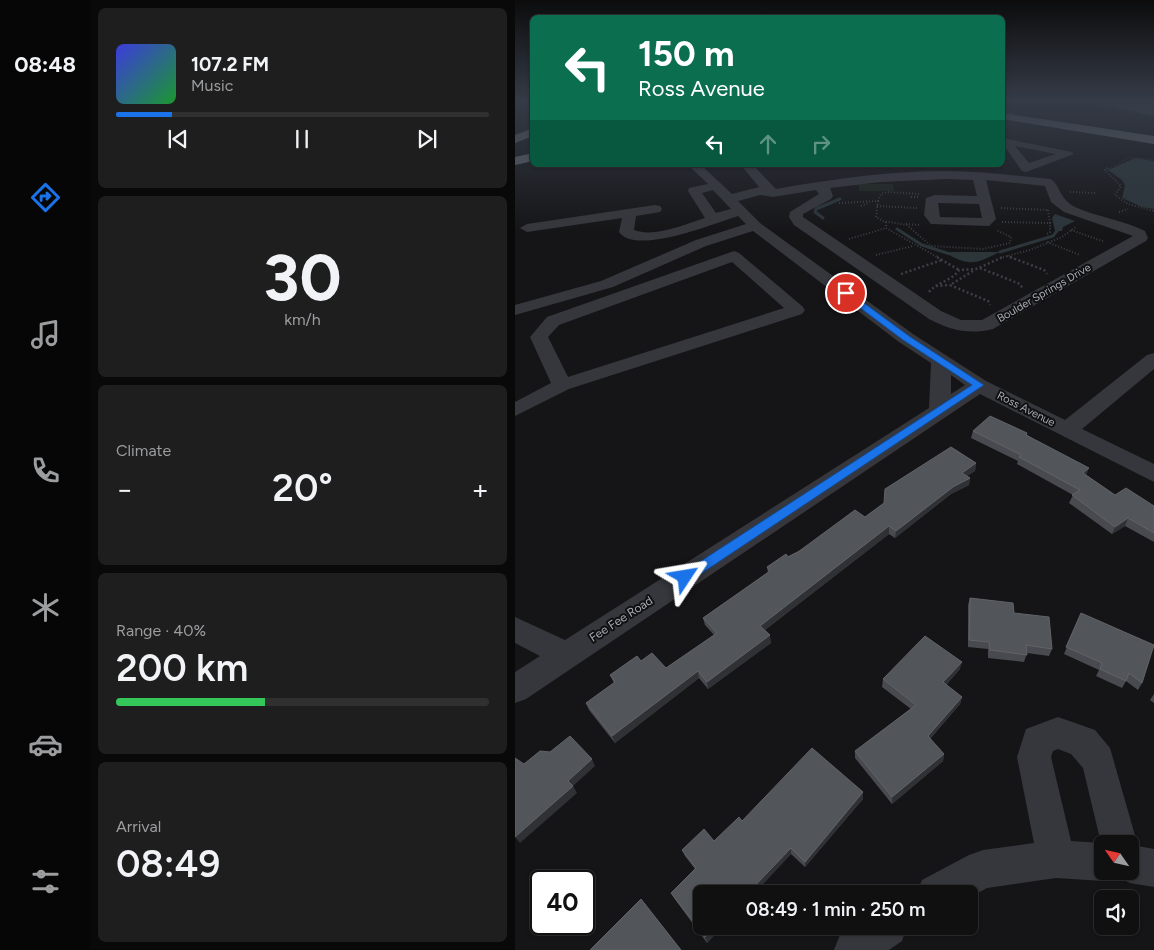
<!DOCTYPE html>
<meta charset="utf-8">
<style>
:root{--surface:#101011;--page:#1e1e1f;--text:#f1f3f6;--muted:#9c9d9f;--line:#303031;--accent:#1a73e8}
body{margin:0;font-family:Figtree,sans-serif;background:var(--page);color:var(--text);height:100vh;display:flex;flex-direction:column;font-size:19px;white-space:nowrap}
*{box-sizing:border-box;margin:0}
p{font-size:16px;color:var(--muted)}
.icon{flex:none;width:28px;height:28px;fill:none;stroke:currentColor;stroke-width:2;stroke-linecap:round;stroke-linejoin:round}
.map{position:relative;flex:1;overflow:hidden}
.details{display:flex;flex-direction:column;gap:8px;padding:8px;background:#090909;width:425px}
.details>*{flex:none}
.hud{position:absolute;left:15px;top:15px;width:475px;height:152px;border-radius:8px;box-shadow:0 1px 4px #0004,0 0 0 1px var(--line);background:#0b6e4f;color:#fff;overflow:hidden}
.needle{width:32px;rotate:304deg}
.tools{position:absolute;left:579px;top:835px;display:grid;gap:10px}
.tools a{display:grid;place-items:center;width:45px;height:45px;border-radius:8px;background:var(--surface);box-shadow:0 1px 4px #0004,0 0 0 1px var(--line);font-size:25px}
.speed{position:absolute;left:15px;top:870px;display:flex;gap:10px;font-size:25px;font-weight:700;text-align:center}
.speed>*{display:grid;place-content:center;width:65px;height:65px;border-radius:50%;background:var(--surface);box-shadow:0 1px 4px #0004,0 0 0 1px var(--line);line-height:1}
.speed .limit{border:2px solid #111;border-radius:8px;background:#fff;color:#111}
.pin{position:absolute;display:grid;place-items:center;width:42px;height:42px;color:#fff;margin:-21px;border:2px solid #fff;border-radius:50%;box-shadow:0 1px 5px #0007}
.me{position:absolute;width:55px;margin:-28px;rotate:57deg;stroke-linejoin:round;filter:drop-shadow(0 0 4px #0008)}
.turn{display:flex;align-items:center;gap:18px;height:105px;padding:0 25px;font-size:22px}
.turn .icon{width:65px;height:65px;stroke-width:2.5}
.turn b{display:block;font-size:35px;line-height:42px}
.lanes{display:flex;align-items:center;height:48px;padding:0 25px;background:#0003;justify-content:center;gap:25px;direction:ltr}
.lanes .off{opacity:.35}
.big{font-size:38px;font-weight:600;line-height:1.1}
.details .tile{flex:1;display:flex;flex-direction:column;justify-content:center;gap:8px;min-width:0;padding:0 18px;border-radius:8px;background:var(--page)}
.details .dial{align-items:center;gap:0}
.dial b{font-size:65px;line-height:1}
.song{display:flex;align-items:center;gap:15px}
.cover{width:60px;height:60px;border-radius:8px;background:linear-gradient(135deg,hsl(240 70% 55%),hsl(130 70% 35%))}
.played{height:5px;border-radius:2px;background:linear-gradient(90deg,var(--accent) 15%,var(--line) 15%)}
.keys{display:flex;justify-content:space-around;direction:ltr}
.heat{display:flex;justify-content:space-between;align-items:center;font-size:28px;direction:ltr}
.charge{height:8px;border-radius:4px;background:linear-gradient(90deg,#34c759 40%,var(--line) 0)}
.trip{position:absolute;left:178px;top:885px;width:285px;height:50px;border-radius:8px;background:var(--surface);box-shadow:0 1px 4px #0004,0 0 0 1px var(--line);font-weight:600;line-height:50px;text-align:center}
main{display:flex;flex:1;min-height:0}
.menu{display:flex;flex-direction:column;width:90px;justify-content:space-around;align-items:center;background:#060607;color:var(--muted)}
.menu .icon{width:35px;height:35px}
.menu .active{color:var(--accent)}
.menu b{font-size:22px;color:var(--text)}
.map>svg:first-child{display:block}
</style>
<main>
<nav class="menu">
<b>08:48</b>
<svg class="icon active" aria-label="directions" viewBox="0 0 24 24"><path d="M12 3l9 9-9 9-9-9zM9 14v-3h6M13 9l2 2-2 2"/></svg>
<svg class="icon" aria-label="music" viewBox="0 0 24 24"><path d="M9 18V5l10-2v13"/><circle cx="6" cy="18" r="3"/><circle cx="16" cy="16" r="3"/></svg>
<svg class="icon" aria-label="phone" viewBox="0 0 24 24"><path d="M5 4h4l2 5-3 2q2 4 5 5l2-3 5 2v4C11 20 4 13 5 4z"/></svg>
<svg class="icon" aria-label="climate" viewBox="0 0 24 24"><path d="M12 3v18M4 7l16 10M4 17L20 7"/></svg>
<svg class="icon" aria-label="car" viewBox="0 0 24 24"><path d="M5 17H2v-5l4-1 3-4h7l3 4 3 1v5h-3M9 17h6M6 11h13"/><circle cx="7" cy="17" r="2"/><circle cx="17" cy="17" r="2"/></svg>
<svg class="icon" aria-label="filters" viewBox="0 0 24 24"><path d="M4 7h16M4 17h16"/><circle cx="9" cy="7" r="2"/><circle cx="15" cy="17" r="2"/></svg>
</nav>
<section class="details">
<div class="tile">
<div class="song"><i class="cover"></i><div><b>107.2 FM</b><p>Music</p></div></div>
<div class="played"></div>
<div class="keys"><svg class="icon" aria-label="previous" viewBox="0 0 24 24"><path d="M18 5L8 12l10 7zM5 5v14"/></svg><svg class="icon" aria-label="pause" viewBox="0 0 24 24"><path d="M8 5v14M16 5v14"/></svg><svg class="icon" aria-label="next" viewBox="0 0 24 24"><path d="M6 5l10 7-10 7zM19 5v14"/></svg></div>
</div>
<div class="tile dial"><b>30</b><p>km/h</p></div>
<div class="tile"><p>Climate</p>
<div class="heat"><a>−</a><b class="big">20°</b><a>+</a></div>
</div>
<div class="tile"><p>Range · 40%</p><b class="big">200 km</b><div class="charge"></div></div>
<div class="tile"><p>Arrival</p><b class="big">08:49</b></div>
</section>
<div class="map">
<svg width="639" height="950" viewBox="0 0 639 950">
<rect width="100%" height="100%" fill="#151517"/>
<!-- built -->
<polygon fill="#212124" points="541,100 639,100 639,118 638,118"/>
<!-- green -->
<polygon fill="#1d251d" points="344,184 378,184 379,191 344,191"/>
<!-- water -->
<g fill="#2b353a">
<polygon points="620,158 639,161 639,209 627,207 607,198 610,185 607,180 593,170"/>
<polygon points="540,214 560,221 548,227 547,231 540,231 537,218"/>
<path d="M435,252H485C464,262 457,267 436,256Z"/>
</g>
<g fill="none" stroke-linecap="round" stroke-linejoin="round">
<!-- stream -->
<g stroke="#2b353a" stroke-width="3">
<polyline points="308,218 300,212 301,209 325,199"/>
<polyline points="382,229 407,245 435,254"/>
<polyline points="485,252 538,236 542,231"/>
</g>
<!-- path-far2 -->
<polyline stroke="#3c3e43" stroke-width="1" stroke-dasharray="1 2" stroke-linecap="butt" points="591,170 616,157 639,160"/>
<!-- path-far1 -->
<g stroke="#3c3e43" stroke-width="2" stroke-dasharray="1 2" stroke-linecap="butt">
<polyline points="593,168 590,170 606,186 600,195 613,204 639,211"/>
<polyline points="555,192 582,193"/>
<polyline points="396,197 403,197"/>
<polyline points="363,201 366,194 372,192 405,194"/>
<polyline points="324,203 363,201 361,217 368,221 392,225 416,246 468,249 495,243 496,237 481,230"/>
<polyline points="346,206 353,203"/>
<polyline points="362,206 402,208"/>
<polyline points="486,208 532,210"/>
<polyline points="604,212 613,209"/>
<polyline points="371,222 371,228 424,258"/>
<polyline points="487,222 535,223 533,210"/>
<polyline points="391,224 405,225"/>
<polyline points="556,230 590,242"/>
<polyline points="532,234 535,232 535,223"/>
<polyline points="334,239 371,228"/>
<polyline points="532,242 565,255"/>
<polyline points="361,255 398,246"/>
<polyline points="492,256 498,258"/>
<polyline points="485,258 515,250 547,237 561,227"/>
</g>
<!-- path -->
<g stroke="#3c3e43" stroke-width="2.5" stroke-dasharray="2 2.5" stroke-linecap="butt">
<polyline points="422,257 444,270"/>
<polyline points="495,257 529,270 532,274"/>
<polyline points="465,268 505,284 508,289"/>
<polyline points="458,271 435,285 473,301 475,305"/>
<polyline points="386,274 427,260"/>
<polyline points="421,286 435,285"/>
<path d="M414,292C422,282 437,281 444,270L461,269L488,257"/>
</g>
<!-- minor -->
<g fill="#36373c" fill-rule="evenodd">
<path d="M488,138L557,152L559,154L511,172L507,171L488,144ZM500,146L541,154L514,163Z"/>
<path d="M173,165H186L217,194L244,187L226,165H238L261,189C317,179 374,171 432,171C466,171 501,176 535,179C544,182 544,199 560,207C582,217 608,220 630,231L633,238L631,241L478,329C454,335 435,330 414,319L279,225L274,217L275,212L304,194L301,190L258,197L245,195L223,201L245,223L398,334L471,381L550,420L632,355L639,353V369L567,429L639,464V482L465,394L11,699L0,703V672L25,656L0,643V617L50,640L414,408L416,363L384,342L238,231L191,246L98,287L0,315V305L86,281L181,240L231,224L223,216C200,223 121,256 104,232L107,218L12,232L5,228L12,224L140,205L145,206L147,209L145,212L121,216L119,230C140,238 170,224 190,218L173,191L174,188L193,184ZM432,179L458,180L462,196L420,195L411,198L409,215L416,224L474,226L481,219L471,180L530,186L536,202L549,212L618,236L467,320H446L426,311L288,217V214L316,199L318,196L315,188L366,182ZM198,190L216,209L201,213L187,193ZM423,203L464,204L467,218L425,217ZM436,375L450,385L436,394Z"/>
<path d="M219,251L224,253L287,306L290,310L287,314L54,389L0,416V402L36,383L15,337L32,317ZM217,262L269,308L53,377L33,337L44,325Z"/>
<path d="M543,717L580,730L595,748L623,846L639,849V887L615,883L601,876L588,881L541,878L472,888L454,898V894H401L407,880L454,855L468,850L519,843L502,757L511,729ZM543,749L556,754L568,768L586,843L556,841L536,757L538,751ZM588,844H615V871H588Z"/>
<polygon points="337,926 392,926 387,941 374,950 319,950 325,935"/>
</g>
<!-- highway -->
<g fill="#62666d" fill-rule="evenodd">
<polygon points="488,113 639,136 639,144 488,119"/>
<polygon points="18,128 18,136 0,143 0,135"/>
<polygon points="18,153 18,161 0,165 0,157"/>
</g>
</g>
<!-- wall -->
<g fill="#484a4f">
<polygon points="582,100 639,100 639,114 637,115 581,104"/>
<polygon points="458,431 512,433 512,435 600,495 639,506 639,542 610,526 597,534 554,503 558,495 502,464 503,461 456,438"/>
<polygon points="461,463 460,471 452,476 455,478 454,485 436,494 380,538 374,534 250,630 256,643 193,689 184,678 100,743 74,710 71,703 99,683 95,675 126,661 151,668 199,635 190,625 188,618 253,573 252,567 350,517"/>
<polygon points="455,598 499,613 537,649 534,656 512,653 509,662 473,658 473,649 453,647 453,605"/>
<polygon points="566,613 627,683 623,690 611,681 607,688 581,676 584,670 549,654"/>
<polygon points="445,669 431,685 447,697 445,704 415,739 429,754 428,761 377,804 340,758 340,751 396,709 367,687 368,679"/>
<polygon points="639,694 639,703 635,700"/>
<polygon points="348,792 348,799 290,867 276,854 192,943 159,898 156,893 180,869 170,856 167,850 199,841 227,821"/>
</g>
<!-- shaded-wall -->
<g fill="#2f3134">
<polygon points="639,107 639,114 637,115"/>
<polygon points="461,463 460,471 446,480 447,473"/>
<polygon points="574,468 571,476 568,473"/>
<polygon points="455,478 454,485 436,494 380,538 381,531 438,487"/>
<polygon points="613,518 610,526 597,534 600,527"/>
<polygon points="374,526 374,534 246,633 245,626"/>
<polygon points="255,635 256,643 193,689 192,682"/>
<polygon points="447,662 445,669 427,690 428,682"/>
<polygon points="183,671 184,678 100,743 97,736"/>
<polygon points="447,697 445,704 411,743 413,736"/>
<polygon points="429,754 428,761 377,804 377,797"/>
<polygon points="77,759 80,766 58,786 62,793 5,843 0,837 53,781"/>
<polygon points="348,792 348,799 290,867 290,862"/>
<polygon points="276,848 276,854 239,894 232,894"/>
<polygon points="201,926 208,926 192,943 190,937"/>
</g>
<!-- building -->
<g fill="#52555a" stroke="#606369">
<polygon points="620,100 639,100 639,103"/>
<polygon points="475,416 512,433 511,435 574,468 568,473 600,495 611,488 639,506 639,533 613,518 600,527 557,495 565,490 504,457 506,455 458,431"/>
<polygon points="436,447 461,463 447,473 455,478 438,487 381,531 374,526 245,626 255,635 192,682 183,671 97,736 71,703 100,682 95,675 122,656 126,661 137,653 151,668 202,633 188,618 255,571 252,567 271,554 273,557 283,552 340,510 350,517 369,503 370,489"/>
<polygon points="455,598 498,603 499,613 534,617 537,649 511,645 512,655 475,650 474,642 454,640"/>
<polygon points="566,613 639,645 627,683 614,673 611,681 585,669 587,663 551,647"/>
<polygon points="410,636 447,662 428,682 447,697 413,736 429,754 377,797 340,751 401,705 368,679"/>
<polygon points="55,736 77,759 53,781 58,786 0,837 0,758 9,764 25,751 35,752"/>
<polygon points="297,748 348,792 290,862 276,848 232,894 186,894 186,926 201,926 190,937 156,893 181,868 167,850 189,829 199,841 224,817 227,821"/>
<polygon points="126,899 166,950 75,950"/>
</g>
<!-- sky -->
<linearGradient id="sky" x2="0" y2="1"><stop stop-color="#0c0c0d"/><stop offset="0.43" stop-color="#353b47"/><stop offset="1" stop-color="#353b47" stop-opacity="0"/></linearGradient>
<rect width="639" height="233" fill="url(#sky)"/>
<!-- route -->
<polygon fill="#1a73e8" stroke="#114b97" points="328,292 334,292 394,336 469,385 175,581 166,581 164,577 166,574 457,385 388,340 328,295"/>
<g text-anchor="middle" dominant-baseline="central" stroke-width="4" stroke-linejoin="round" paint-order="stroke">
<!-- far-street labels -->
<g font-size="11" fill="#a7adb7" stroke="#101012">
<text transform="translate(529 293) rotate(-30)">Boulder Springs Drive</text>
<text transform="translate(511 409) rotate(27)">Ross Avenue</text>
</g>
<!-- street labels -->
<g font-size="12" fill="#a7adb7" stroke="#101012">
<text transform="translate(106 619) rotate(-33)">Fee Fee Road</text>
</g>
</g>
</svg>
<div class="tools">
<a><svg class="needle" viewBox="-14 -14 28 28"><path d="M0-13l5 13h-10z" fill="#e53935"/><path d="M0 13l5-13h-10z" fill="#9c9d9f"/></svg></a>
<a><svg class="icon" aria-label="sound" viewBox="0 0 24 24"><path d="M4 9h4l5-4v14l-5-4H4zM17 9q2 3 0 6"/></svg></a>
</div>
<div class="speed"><div class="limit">40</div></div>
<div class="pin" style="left:331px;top:293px;background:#d93025"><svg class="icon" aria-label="arrive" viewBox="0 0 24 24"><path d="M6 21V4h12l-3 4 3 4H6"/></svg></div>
<svg class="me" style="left:170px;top:577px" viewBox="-20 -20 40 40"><path d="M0-17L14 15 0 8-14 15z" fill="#1a73e8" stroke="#fff" stroke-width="4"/></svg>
<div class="trip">08:49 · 1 min · 250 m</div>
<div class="hud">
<div class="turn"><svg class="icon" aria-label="left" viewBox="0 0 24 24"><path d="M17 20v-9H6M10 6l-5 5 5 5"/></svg><div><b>150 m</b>Ross Avenue</div></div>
<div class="lanes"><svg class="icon" aria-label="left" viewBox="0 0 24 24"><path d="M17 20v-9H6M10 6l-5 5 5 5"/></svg><svg class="icon off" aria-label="ahead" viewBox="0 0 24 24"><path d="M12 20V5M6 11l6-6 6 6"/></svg><svg class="icon off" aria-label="right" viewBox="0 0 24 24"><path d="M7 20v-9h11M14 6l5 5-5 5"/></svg></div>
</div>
</div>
</main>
